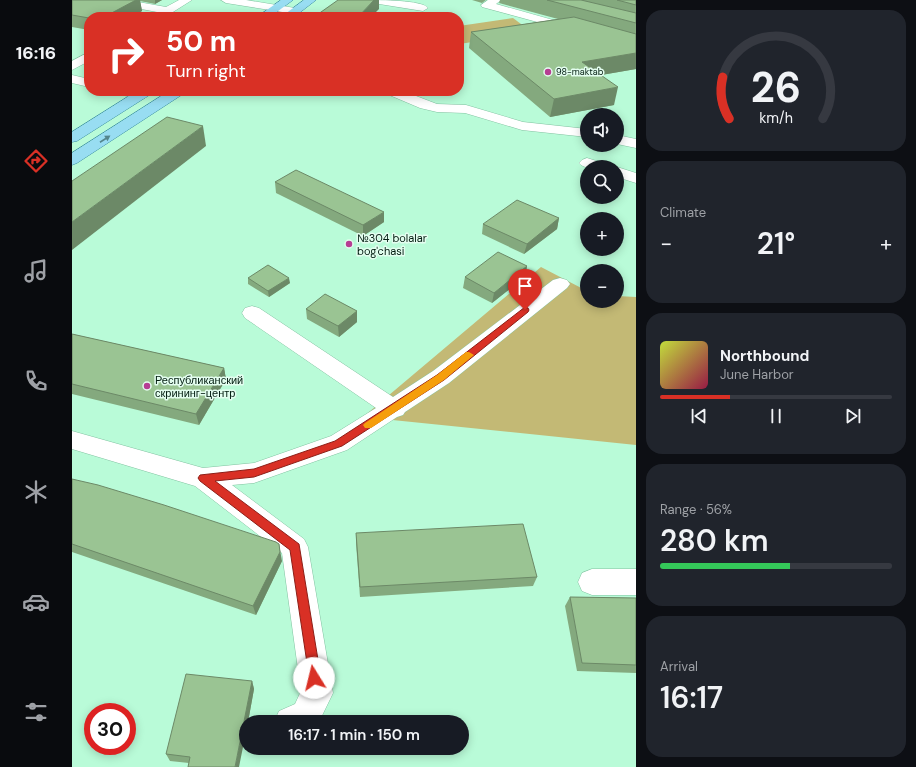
<!DOCTYPE html>
<meta charset="utf-8">
<style>
:root{--surface:#171b24;--page:#20242c;--text:#f1f3f6;--muted:#9ea1a6;--line:#363941;--accent:#d93025}
body{margin:0;font-family:"DM Sans",sans-serif;background:var(--page);color:var(--text);height:100vh;display:flex;flex-direction:column;font-size:15px;white-space:nowrap}
*{box-sizing:border-box;margin:0}
p{font-size:13px;color:var(--muted)}
.icon{flex:none;width:22px;height:22px;fill:none;stroke:currentColor;stroke-width:2;stroke-linecap:round;stroke-linejoin:round}
.map{position:relative;flex:1;overflow:hidden}
.panel{display:flex;flex-direction:column;gap:10px;padding:10px;background:#0d0f14;width:280px}
.panel>*{flex:none}
.guide{position:absolute;left:12px;top:12px;width:380px;height:84px;border-radius:16px;box-shadow:0 2px 10px #0003;background:#d93025;color:#fff;overflow:hidden}
.tools{position:absolute;left:508px;top:108px;display:grid;gap:8px}
.tools a{display:grid;place-items:center;width:44px;height:44px;border-radius:50%;background:var(--surface);box-shadow:0 2px 10px #0003;font-size:20px}
.speed{position:absolute;left:12px;top:703px;display:flex;gap:8px;font-size:20px;font-weight:700;text-align:center}
.speed>*{display:grid;place-content:center;width:52px;height:52px;border-radius:50%;background:var(--surface);box-shadow:0 2px 10px #0003;line-height:1}
.speed .limit{border:6px solid #d22;background:#fff;color:#111}
.pin{position:absolute;display:grid;place-items:center;width:34px;height:34px;color:#fff;margin:-41px -17px;border-radius:50% 50% 50% 0;rotate:-45deg;box-shadow:0 0 4px #0007}
.pin .icon{rotate:45deg}
.me{position:absolute;width:44px;margin:-22px;rotate:351deg;stroke-linejoin:round;filter:drop-shadow(0 0 3px #0008)}
.turn{display:flex;align-items:center;gap:14px;height:84px;padding:0 16px;font-size:18px}
.turn .icon{width:52px;height:52px;stroke-width:2.5}
.turn b{display:block;font-size:28px;line-height:34px}
.big{font-size:30px;font-weight:600;line-height:1.1}
.panel .tile{flex:1;display:flex;flex-direction:column;justify-content:center;gap:6px;min-width:0;padding:0 14px;border-radius:16px;background:var(--page)}
.panel .dial{align-items:center;gap:0}
.dial svg{height:104px;overflow:visible;fill:none;stroke:var(--line);stroke-width:7;stroke-linecap:round;text-anchor:middle}
.dial text{fill:var(--text);stroke:none}
.song{display:flex;align-items:center;gap:12px}
.cover{width:48px;height:48px;border-radius:6px;background:linear-gradient(135deg,hsl(70 70% 55%),hsl(340 70% 35%))}
.played{height:4px;border-radius:2px;background:linear-gradient(90deg,var(--accent) 30%,var(--line) 30%)}
.keys{display:flex;justify-content:space-around;direction:ltr}
.heat{display:flex;justify-content:space-between;align-items:center;font-size:22px;direction:ltr}
.charge{height:6px;border-radius:3px;background:linear-gradient(90deg,#34c759 56%,var(--line) 0)}
.trip{position:absolute;left:167px;top:715px;width:230px;height:40px;border-radius:20px;background:var(--surface);box-shadow:0 2px 10px #0003;font-weight:600;line-height:40px;text-align:center}
main{display:flex;flex:1;min-height:0}
.tabs{display:flex;flex-direction:column;width:72px;justify-content:space-around;align-items:center;background:#090b0e;color:var(--muted)}
.tabs .icon{width:28px;height:28px}
.tabs .selected{color:var(--accent)}
.tabs b{font-size:18px;color:var(--text)}
.map>svg:first-child{display:block}
</style>
<main>
<nav class="tabs">
<b>16:16</b>
<svg class="icon selected" aria-label="directions" viewBox="0 0 24 24"><path d="M12 3l9 9-9 9-9-9zM9 14v-3h6M13 9l2 2-2 2"/></svg>
<svg class="icon" aria-label="music" viewBox="0 0 24 24"><path d="M9 18V5l10-2v13"/><circle cx="6" cy="18" r="3"/><circle cx="16" cy="16" r="3"/></svg>
<svg class="icon" aria-label="phone" viewBox="0 0 24 24"><path d="M5 4h4l2 5-3 2q2 4 5 5l2-3 5 2v4C11 20 4 13 5 4z"/></svg>
<svg class="icon" aria-label="climate" viewBox="0 0 24 24"><path d="M12 3v18M4 7l16 10M4 17L20 7"/></svg>
<svg class="icon" aria-label="car" viewBox="0 0 24 24"><path d="M5 17H2v-5l4-1 3-4h7l3 4 3 1v5h-3M9 17h6M6 11h13"/><circle cx="7" cy="17" r="2"/><circle cx="17" cy="17" r="2"/></svg>
<svg class="icon" aria-label="filters" viewBox="0 0 24 24"><path d="M4 7h16M4 17h16"/><circle cx="9" cy="7" r="2"/><circle cx="15" cy="17" r="2"/></svg>
</nav>
<div class="map">
<svg width="564" height="767" viewBox="0 0 564 767">
<rect width="100%" height="100%" fill="#b9fbd8"/>
<!-- green -->
<g fill="#c3b975">
<polygon points="441,18 461,33 387,44 387,26"/>
<polygon points="469,267 515,291 515,301 545,301 545,296 564,297 564,445 291,417"/>
</g>
<g fill="none" stroke-linecap="round" stroke-linejoin="round">
<defs>
<g id="minor">
<polygon points="33,0 55,0 94,7 107,0 120,0 93,17 79,17 85,12 38,3"/>
<polygon points="149,0 174,0 223,8 228,11 223,14 154,3"/>
<path d="M296,0C307,0 350,0 356,8L351,11L301,3Z"/>
<polygon points="416,0 429,0 424,4 506,27 508,29 506,31 502,32 410,7 409,5"/>
<polygon points="17,52 17,61 0,70 0,61"/>
<polygon points="0,75 17,79 17,87 0,83"/>
<polygon points="44,91 73,92 75,95 73,98 68,99 46,94"/>
<polygon points="313,91 331,91 365,104 394,105 451,122 515,129 515,137 450,130 393,113 365,112 348,108 315,94"/>
<polygon points="545,135 564,139 564,148 545,144"/>
<path d="M515,158L534,164L536,167C526,167 512,170 507,163L510,160Z"/>
<polygon points="545,167 564,173 564,183 545,177"/>
<polygon points="488,278 495,280 498,284 495,288 377,383 333,412 331,415 325,417 275,450 182,483 160,485 232,539 236,547 261,693 247,722 202,722 207,711 223,704 229,691 210,553 123,486 0,449 0,431 131,468 182,463 259,436 304,408 173,318 170,313 173,308 180,306 187,308 321,397 361,371 481,280"/>
<polygon points="520,569 564,569 564,595 520,595 510,591 506,582 510,573"/>
</g>
<g id="major">
<polygon points="209,0 221,0 198,17 185,17"/>
<polygon points="232,0 244,0 222,17 209,17"/>
<polygon points="65,91 81,91 79,94 5,141 0,142 0,132"/>
<polygon points="97,91 113,91 111,94 5,163 0,165 0,153"/>
</g>
</defs>
<!-- minor casing -->
<use href="#minor" stroke="#82c2a1" stroke-width="1"/>
<!-- major casing -->
<use href="#major" stroke="#378b9e" stroke-width="1"/>
<!-- minor -->
<use href="#minor" fill="#fff" fill-rule="evenodd"/>
<!-- major -->
<use href="#major" fill="#98ddf2" fill-rule="evenodd"/>
</g>
<!-- wall -->
<g fill="#84a97e">
<polygon points="0,0 90,0 83,4 68,1 70,11 59,17 17,17 17,30 0,27"/>
<polygon points="400,0 414,0 410,3"/>
<polygon points="428,0 564,0 564,69 529,75 542,105 478,117 397,48 399,32 486,19 427,3"/>
<polygon points="17,59 17,71 15,71 12,62"/>
<polygon points="347,91 378,91 351,95"/>
<polygon points="203,182 312,222 291,236 204,193"/>
<polygon points="487,218 485,229 452,254 410,234 411,224"/>
<polygon points="455,266 453,277 420,303 391,288 393,277"/>
<polygon points="176,278 218,283 197,297 176,284"/>
<polygon points="234,309 285,311 285,322 267,337 235,319"/>
<polygon points="0,334 152,368 154,379 127,425 0,394"/>
<polygon points="0,479 210,561 184,615 0,552"/>
<polygon points="284,533 465,577 461,586 288,597 284,543"/>
<polygon points="498,597 564,598 564,673 505,671 493,606"/>
<polygon points="180,681 182,689 176,722 174,722 117,763 98,761 94,754"/>
</g>
<!-- shaded-wall -->
<g fill="#6c8967">
<polygon points="64,0 68,0 70,11 59,17 32,17"/>
<polygon points="83,0 90,0 83,4"/>
<polygon points="302,0 307,0 307,9 299,17 286,17"/>
<polygon points="564,53 564,69 506,79 510,62"/>
<polygon points="546,87 542,105 478,117 482,99"/>
<polygon points="351,91 378,91 351,95"/>
<polygon points="131,126 134,146 0,250 0,222"/>
<polygon points="312,212 312,222 291,236 291,225"/>
<polygon points="487,218 485,229 452,254 455,244"/>
<polygon points="455,266 453,277 420,303 422,293"/>
<polygon points="217,278 218,283 197,297 196,291"/>
<polygon points="285,311 285,322 267,337 266,326"/>
<polygon points="152,368 154,379 127,425 124,414"/>
<polygon points="207,544 210,561 184,615 181,606"/>
<polygon points="180,681 182,689 176,722 174,722 174,732 167,767 163,767"/>
</g>
<!-- building -->
<g fill="#9ac493" stroke="#6c8967">
<polygon points="0,0 64,0 32,17 17,17 17,18 0,15"/>
<polygon points="266,0 302,0 286,17 242,17"/>
<polygon points="475,0 509,0 564,13 564,23"/>
<polygon points="545,0 564,0 564,5"/>
<polygon points="502,17 564,34 564,53 510,62 546,87 482,99 399,32"/>
<polygon points="17,59 17,63 12,62"/>
<polygon points="95,117 131,126 0,222 0,181"/>
<polygon points="224,170 312,212 291,225 203,182"/>
<polygon points="445,200 487,218 455,244 411,224"/>
<polygon points="426,252 455,266 422,293 393,277"/>
<polygon points="196,265 217,278 196,291 176,278"/>
<polygon points="253,294 285,311 266,326 234,309"/>
<polygon points="0,334 152,368 124,414 0,384"/>
<polygon points="0,479 26,485 92,505 204,542 207,544 208,552 181,606 0,544"/>
<polygon points="451,524 465,577 288,587 284,533"/>
<polygon points="498,597 564,598 564,665 510,663"/>
<polygon points="114,674 180,681 163,767 116,767 118,757 94,754"/>
</g>
<!-- one-way arrows -->
<defs><path id="oneway-solid" d="M-6-.8H1V-3.2L6.5 0L1 3.2V.8H-6Z"/></defs>
<use fill="#54868c" href="#oneway-solid" transform="translate(33 139) rotate(-33)"/>
<!-- route -->
<polygon fill="#d93025" stroke="#8d1f18" points="453,307 456,308 457,310 456,312 372,380 270,446 182,477 143,481 227,544 249,678 247,683 242,685 238,683 218,550 128,481 126,478 128,475 182,469 263,441 365,375"/>
<!-- slow -->
<polygon fill="#f59e0b" points="394,352 397,352 402,355 372,380 299,428 293,428 291,425 293,423 365,375"/>
<!-- markers -->
<g fill="#b63e93" stroke="#e4fef0" stroke-width="1.5">
<circle cx="476" cy="72" r="4"/>
<circle cx="277" cy="244" r="4"/>
<circle cx="75" cy="386" r="4"/>
</g>
<g text-anchor="middle" dominant-baseline="central" stroke-width="3" stroke-linejoin="round" paint-order="stroke">
<!-- far-poi labels -->
<g font-size="9" fill="#021c10" stroke="#e4fef0" text-anchor="start">
<text x="484" y="72">98-maktab</text>
</g>
<!-- poi labels -->
<g font-size="11" fill="#021c10" stroke="#e4fef0" text-anchor="start">
<text x="285" y="238">№304 bolalar<tspan x="285" dy="13">bog'chasi</tspan></text>
<text x="83" y="380">Республиканский<tspan x="83" dy="13">скрининг-центр</tspan></text>
</g>
</g>
</svg>
<div class="tools">
<a><svg class="icon" aria-label="sound" viewBox="0 0 24 24"><path d="M4 9h4l5-4v14l-5-4H4zM17 9q2 3 0 6"/></svg></a>
<a><svg class="icon" aria-label="search" viewBox="0 0 24 24"><circle cx="10" cy="10" r="6"/><path d="M15 15l6 6"/></svg></a>
<a>+</a>
<a>−</a>
</div>
<div class="speed"><div class="limit">30</div></div>
<div class="pin" style="left:453px;top:310px;background:#d93025"><svg class="icon" aria-label="arrive" viewBox="0 0 24 24"><path d="M6 21V4h12l-3 4 3 4H6"/></svg></div>
<svg class="me" style="left:242px;top:678px" viewBox="-20 -20 40 40"><circle r="19" fill="#fff"/><path d="M0-13L10 11 0 6-10 11z" fill="#d93025"/></svg>
<div class="trip">16:17 · 1 min · 150 m</div>
<div class="guide">
<div class="turn"><svg class="icon" aria-label="right" viewBox="0 0 24 24"><path d="M7 20v-9h11M14 6l5 5-5 5"/></svg><div><b>50 m</b>Turn right</div></div>
</div>
</div>
<section class="panel">
<div class="tile dial"><svg viewBox="0 0 100 80">
<path d="M14 69A42 42 0 1 1 86 69"/>
<path d="M14 69A42 42 0 0 1 9 37" stroke="#d93025"/>
<text x="50" y="56" font-size="32" font-weight="700">26</text>
<text x="50" y="72" font-size="11">km/h</text>
</svg></div>
<div class="tile"><p>Climate</p>
<div class="heat"><a>−</a><b class="big">21°</b><a>+</a></div>
</div>
<div class="tile">
<div class="song"><i class="cover"></i><div><b>Northbound</b><p>June Harbor</p></div></div>
<div class="played"></div>
<div class="keys"><svg class="icon" aria-label="previous" viewBox="0 0 24 24"><path d="M18 5L8 12l10 7zM5 5v14"/></svg><svg class="icon" aria-label="pause" viewBox="0 0 24 24"><path d="M8 5v14M16 5v14"/></svg><svg class="icon" aria-label="next" viewBox="0 0 24 24"><path d="M6 5l10 7-10 7zM19 5v14"/></svg></div>
</div>
<div class="tile"><p>Range · 56%</p><b class="big">280 km</b><div class="charge"></div></div>
<div class="tile"><p>Arrival</p><b class="big">16:17</b></div>
</section>
</main>
